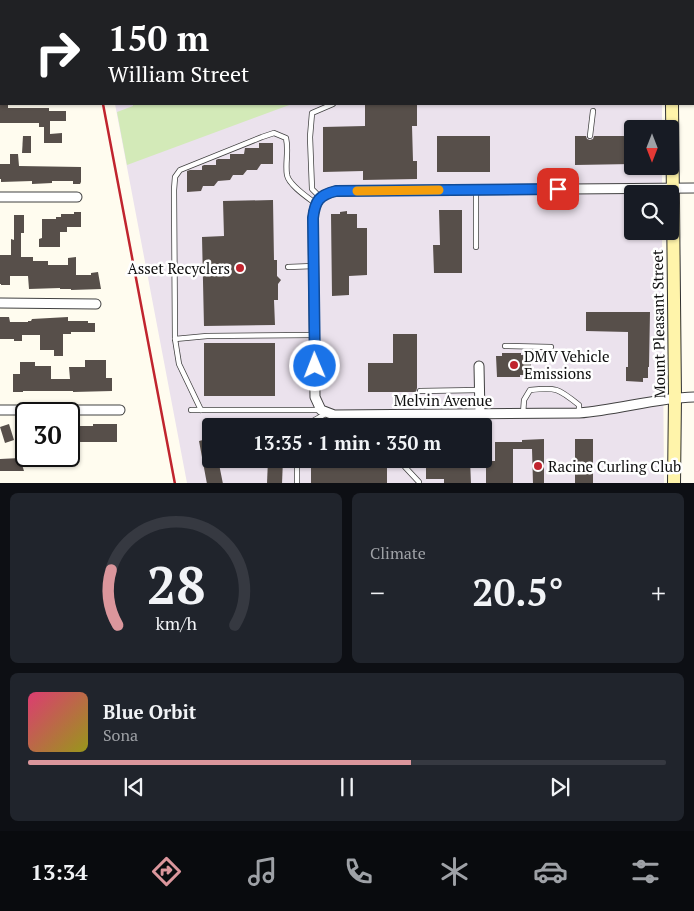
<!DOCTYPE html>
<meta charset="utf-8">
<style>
:root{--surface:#171b24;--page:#20242c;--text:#f1f3f6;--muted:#9ea1a6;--line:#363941;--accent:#db969c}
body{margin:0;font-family:"PT Serif",serif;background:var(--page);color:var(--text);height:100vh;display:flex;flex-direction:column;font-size:19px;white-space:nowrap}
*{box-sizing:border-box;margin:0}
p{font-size:16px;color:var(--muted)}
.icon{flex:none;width:28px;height:28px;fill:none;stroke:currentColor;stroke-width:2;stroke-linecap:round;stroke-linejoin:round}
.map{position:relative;height:483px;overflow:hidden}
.sheet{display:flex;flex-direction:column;gap:10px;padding:10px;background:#0d0f14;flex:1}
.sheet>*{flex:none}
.top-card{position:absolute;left:0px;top:0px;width:695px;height:105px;box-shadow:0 1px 4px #0004;background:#202124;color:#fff;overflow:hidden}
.needle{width:32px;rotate:180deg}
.controls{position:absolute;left:624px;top:120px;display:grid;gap:10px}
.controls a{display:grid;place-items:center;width:55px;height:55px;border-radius:5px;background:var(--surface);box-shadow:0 1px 4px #0004;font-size:25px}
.speed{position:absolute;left:15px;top:402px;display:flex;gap:10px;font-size:25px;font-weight:700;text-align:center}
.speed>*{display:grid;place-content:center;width:65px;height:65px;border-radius:50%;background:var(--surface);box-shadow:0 1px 4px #0004;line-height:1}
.speed .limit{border:2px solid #111;border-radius:8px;background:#fff;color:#111}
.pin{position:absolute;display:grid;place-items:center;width:42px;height:42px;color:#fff;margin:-21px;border-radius:10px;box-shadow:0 2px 8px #0006}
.me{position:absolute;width:55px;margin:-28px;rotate:359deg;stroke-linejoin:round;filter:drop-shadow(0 0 4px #0008)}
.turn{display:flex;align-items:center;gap:18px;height:105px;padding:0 25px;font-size:22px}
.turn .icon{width:65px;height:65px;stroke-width:2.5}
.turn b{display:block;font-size:35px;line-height:42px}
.big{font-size:38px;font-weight:800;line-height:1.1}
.sheet .tile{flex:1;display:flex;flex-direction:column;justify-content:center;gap:8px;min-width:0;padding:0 18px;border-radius:8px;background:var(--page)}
.sheet .dial{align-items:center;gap:0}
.dial svg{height:130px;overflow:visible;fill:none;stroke:var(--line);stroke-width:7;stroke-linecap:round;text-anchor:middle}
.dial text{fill:var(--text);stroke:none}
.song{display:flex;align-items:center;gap:15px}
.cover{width:60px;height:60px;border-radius:8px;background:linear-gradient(135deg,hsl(340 70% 55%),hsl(60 70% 35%))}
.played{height:5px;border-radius:2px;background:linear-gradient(90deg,var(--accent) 60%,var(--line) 60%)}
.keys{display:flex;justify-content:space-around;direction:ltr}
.heat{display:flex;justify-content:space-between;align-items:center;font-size:28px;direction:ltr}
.sheet .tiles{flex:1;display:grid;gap:10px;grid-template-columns:1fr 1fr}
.tile:last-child{grid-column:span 2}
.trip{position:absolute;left:202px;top:418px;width:290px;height:50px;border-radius:5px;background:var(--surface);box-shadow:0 1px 4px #0004;font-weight:800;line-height:50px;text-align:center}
.dock{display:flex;height:80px;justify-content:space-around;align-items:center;background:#090b0e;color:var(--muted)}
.dock .icon{width:35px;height:35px}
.dock .current{color:var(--accent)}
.dock b{font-size:22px;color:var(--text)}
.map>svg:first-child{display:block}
</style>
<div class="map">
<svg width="694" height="484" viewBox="0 0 694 484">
<rect width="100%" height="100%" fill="#fffcef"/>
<!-- industrial -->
<g fill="#ebe2ed" fill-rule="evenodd">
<rect x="95" y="0" width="566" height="1"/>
<path d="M115,104H662V129H632V166H662V194H632V231H662L664,483H187ZM211,426H484V459H211Z"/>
</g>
<!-- green -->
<g fill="#d3eab8">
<rect x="118" y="0" width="332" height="1"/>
<polygon points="133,104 292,104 127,165 117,112 133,106"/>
</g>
<!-- building -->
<g fill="#574f4a">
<polygon points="0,104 8,105 8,108 49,108 49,111 66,111 66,121 50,121 50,134 62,133 62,143 44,143 44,127 39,127 39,123 0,123"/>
<polygon points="365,104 417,104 417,126 412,126 413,161 417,161 417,179 363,180 363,171 323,172 323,127 365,126"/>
<polygon points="23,136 31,136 31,153 22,153"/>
<rect x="437" y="136" width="53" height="36"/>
<polygon points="575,136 586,136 587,139 590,140 593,139 594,136 628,136 628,137 632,137 632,164 575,165"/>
<polygon points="259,143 273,143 273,164 261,164 257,170 247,170 243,175 233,175 230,180 218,181 214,186 203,186 201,191 187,192 187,171 190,170 202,170 202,166 204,165 216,165 216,160 218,159 230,159 230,154 244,154 245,148 259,148"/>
<polygon points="10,154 18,154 19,166 81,167 81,182 80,184 73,184 73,181 52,181 52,183 32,184 32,181 1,182 1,179 0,179 0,164 10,164"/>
<polygon points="273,200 274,260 277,260 277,276 281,280 278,284 278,300 274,300 275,325 204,326 202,237 224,236 223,201"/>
<polygon points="439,210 462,210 462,273 434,273 433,245 440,245"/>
<polygon points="347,211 347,214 357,214 357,228 367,228 367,275 349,276 349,295 332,296 331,214 340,214 340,212"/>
<polygon points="74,212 81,212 81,227 67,227 67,232 60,232 60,247 39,247 39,239 42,238 42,219 56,219 56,217 61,217 61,214 74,214"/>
<polygon points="14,215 24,215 24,233 21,233 21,257 33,257 33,261 48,261 48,265 68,265 68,258 76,257 76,275 91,275 91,273 98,272 101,289 71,290 71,289 60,289 60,288 29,289 28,276 10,276 10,285 1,285 1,284 0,284 0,255 11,255 11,239 14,240"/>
<polygon points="586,312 650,312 649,367 648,367 648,378 643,378 643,382 626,381 626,367 628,367 628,332 586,331"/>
<polygon points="0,317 9,317 10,322 28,322 28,321 31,321 32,319 68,317 68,321 88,321 88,323 95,323 95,332 71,332 71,334 63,334 63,356 54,356 54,350 40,350 40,335 22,335 22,341 14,341 14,339 0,339"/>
<polygon points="393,334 417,334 417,388 416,392 368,392 368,363 393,363"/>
<rect x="204" y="343" width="71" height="53"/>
<polygon points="502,353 521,353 521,355 531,355 531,375 520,375 520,377 497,377 496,356 502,356"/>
<polygon points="85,360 106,360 106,378 112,378 112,391 73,392 73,391 23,391 23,392 13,392 13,374 20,374 20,362 35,362 35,366 51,366 51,379 70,379 69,367 85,367"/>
<polygon points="9,424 14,440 5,443 0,427"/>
<polygon points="93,424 117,424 117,442 69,442 69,426 93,426"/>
<polygon points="211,438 211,459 218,459 223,484 207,484 199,441"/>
<polygon points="544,439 544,484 533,484 532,449 513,449 513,484 486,484 486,461 495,461 495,442 522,442 522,440"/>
<rect x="575" y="439" width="18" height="45"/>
<polygon points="20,458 24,471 0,471 0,459"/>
<polygon points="268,459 283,459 282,484 267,484"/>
<rect x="311" y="459" width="76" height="25"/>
<polygon points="426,459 470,459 471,484 444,484 444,479 426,479"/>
</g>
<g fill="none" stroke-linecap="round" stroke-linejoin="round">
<defs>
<g id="lane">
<polyline points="590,136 593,111"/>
<polyline points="476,190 476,247"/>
<polyline points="321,198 312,189 310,137 312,113 333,104"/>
<polyline points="288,267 314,266"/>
<polyline points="175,339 207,336 314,335"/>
<polyline points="505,346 551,347"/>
<polyline points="420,391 480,390"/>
<polyline points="191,410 320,410"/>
<path d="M201,410L179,364L175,339L174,190L175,177L180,170L262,137L274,133L286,138C289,151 285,163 287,175C289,185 307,197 315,203"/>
<polyline points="405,414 405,426"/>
<path d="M523,414L524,400L530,390C556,387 558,388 579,405V413"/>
<polyline points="440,415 440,426"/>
<polyline points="304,426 327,413"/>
<polyline points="345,426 346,415"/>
<polyline points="405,459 405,467 419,482 419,484"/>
<polyline points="297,484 297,459"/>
</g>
<g id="street">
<polyline points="0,91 1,91"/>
<path d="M694,188L336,191C319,195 315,201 313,218L315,397L321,410L334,415L579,413C618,410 655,398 694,397"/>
<polyline points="0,197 77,197"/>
<polyline points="0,303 96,304"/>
<polyline points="479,366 480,414"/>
<polyline points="0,410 120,410"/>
</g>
<g id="secondary">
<polyline points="671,0 671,1"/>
<polyline points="672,104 675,397 674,484"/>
</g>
</defs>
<!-- lane casing -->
<use href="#lane" stroke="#414141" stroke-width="6"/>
<!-- street casing -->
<use href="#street" stroke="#414141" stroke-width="11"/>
<!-- secondary casing -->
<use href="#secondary" stroke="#303030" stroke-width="14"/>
<!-- lane -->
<use href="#lane" stroke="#fff" stroke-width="4.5"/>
<!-- street -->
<use href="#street" stroke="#fff" stroke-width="9"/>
<!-- secondary -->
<use href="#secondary" stroke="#fff4aa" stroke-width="12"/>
<!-- rail -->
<g stroke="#c0242e" stroke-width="2.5">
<polyline points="84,0 84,1"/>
<polyline points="103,104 175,484"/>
</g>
</g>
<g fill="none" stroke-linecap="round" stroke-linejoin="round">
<defs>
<path id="route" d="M315,366L313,218C315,201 319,195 336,191L558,189"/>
</defs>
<!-- route casing -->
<use href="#route" stroke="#114b97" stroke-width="12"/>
<!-- route -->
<use href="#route" stroke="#1a73e8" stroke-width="9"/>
<!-- slow -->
<polyline stroke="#f59e0b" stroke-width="9" points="357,191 439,190"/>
</g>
<!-- markers -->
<g fill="#c0242e" stroke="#fff" stroke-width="2">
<circle cx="240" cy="268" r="5"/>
<circle cx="514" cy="365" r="5"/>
<circle cx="538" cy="466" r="5"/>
</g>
<g text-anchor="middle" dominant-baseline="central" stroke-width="5" stroke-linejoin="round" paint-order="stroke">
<!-- poi labels -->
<g font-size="15" fill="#0e0e0e" stroke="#fff" text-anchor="start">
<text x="230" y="268" text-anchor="end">Asset Recyclers</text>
<text x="524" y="356">DMV Vehicle<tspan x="524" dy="17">Emissions</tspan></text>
<text x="548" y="466">Racine Curling Club</text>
</g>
<!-- street labels -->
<g font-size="15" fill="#0e0e0e" stroke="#fff">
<text transform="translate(658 324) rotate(-91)">Mount Pleasant Street</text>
<text x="443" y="400">Melvin Avenue</text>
</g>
</g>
</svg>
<div class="controls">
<a><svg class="needle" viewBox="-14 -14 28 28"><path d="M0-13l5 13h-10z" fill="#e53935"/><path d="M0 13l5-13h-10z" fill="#9ea1a6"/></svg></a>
<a><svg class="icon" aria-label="search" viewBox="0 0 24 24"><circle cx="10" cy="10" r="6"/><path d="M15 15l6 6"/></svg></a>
</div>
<div class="speed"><div class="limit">30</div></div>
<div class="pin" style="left:558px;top:189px;background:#d93025"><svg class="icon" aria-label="arrive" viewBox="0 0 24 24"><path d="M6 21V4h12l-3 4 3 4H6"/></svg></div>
<svg class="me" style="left:315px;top:366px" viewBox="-20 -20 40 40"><circle r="17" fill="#1a73e8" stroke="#fff" stroke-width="3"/><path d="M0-11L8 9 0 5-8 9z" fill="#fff"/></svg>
<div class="trip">13:35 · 1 min · 350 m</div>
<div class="top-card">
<div class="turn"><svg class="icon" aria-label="right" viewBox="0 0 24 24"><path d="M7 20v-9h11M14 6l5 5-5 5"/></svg><div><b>150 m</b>William Street</div></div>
</div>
</div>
<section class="sheet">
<div class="tiles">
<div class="tile dial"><svg viewBox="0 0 100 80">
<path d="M14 69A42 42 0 1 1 86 69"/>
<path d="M14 69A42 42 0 0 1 10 35" stroke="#db969c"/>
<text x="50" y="56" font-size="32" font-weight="700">28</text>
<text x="50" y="72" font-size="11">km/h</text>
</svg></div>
<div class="tile"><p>Climate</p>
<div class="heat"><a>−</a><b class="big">20.5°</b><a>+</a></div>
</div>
<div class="tile">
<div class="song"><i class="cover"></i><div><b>Blue Orbit</b><p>Sona</p></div></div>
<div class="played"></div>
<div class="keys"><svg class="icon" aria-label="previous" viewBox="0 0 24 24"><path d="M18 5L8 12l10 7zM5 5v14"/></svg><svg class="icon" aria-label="pause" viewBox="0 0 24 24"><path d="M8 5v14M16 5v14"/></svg><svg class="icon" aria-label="next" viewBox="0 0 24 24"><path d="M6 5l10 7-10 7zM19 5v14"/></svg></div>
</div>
</div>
</section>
<nav class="dock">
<b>13:34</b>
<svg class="icon current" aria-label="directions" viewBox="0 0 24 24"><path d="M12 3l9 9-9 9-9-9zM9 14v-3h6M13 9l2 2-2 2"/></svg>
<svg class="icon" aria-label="music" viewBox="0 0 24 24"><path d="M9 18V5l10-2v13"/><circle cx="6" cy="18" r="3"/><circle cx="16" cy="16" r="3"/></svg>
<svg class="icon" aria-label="phone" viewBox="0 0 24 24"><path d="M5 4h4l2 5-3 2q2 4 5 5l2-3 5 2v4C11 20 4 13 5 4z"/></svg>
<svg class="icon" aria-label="climate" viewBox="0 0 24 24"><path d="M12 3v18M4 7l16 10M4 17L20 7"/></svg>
<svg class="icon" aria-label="car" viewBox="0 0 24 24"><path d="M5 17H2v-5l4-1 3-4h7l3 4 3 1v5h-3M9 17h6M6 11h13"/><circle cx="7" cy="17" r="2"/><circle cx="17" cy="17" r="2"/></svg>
<svg class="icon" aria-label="filters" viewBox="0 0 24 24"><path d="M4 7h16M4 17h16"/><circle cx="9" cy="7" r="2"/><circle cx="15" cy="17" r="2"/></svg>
</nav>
